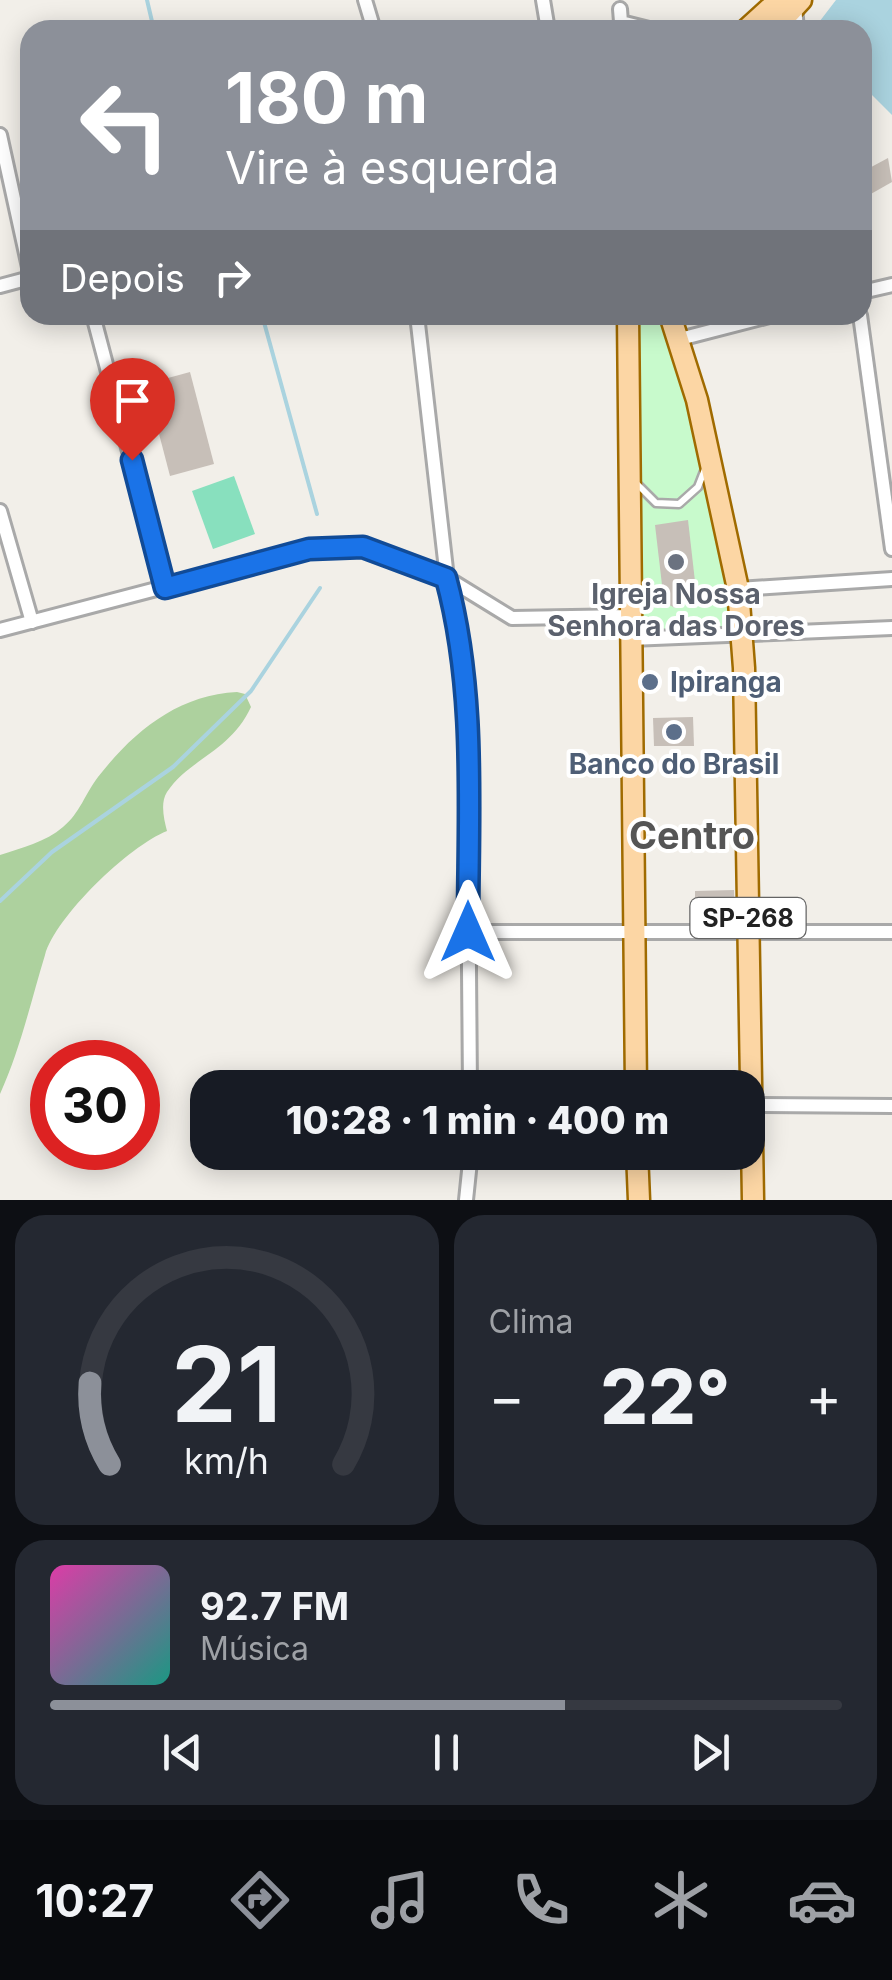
<!DOCTYPE html>
<html lang="pt">
<meta charset="utf-8">
<style>
:root{--surface:#171b24;--page:#242831;--text:#f1f3f6;--muted:#9ea1a6;--line:#363941;--accent:#8c9099}
body{margin:0;font-family:Inter,sans-serif;background:var(--page);color:var(--text);height:100vh;display:flex;flex-direction:column;font-size:38px;white-space:nowrap}
*{box-sizing:border-box;margin:0}
p{font-size:32px;color:var(--muted)}
.icon{flex:none;width:55px;height:55px;fill:none;stroke:currentColor;stroke-width:2;stroke-linecap:round;stroke-linejoin:round}
.map{position:relative;height:1200px;overflow:hidden}
.sheet{display:flex;flex-direction:column;gap:15px;padding:15px;background:#0d0f14;flex:1}
.sheet>*{flex:none}
.top-card{position:absolute;left:20px;top:20px;width:852px;height:305px;border-radius:30px;box-shadow:0 5px 25px #0003;background:#8c9099;color:#fff;overflow:hidden}
.speed{position:absolute;left:30px;top:1040px;display:flex;gap:20px;font-size:50px;font-weight:700;text-align:center}
.speed>*{display:grid;place-content:center;width:130px;height:130px;border-radius:50%;background:var(--surface);box-shadow:0 5px 25px #0003;line-height:1}
.speed .limit{border:15px solid #d22;background:#fff;color:#111}
.pin{position:absolute;display:grid;place-items:center;width:85px;height:85px;color:#fff;margin:-102px -42px;border-radius:50% 50% 50% 0;rotate:-45deg;box-shadow:0 0 10px #0007}
.pin .icon{rotate:45deg}
.me{position:absolute;width:110px;margin:-55px;rotate:0deg;stroke-linejoin:round;filter:drop-shadow(0 0 8px #0008)}
.turn{display:flex;align-items:center;gap:35px;height:210px;padding:0 40px;font-size:45px}
.turn .icon{width:130px;height:130px;stroke-width:2.5}
.turn b{display:block;font-size:70px;line-height:85px}
.then{display:flex;align-items:center;height:95px;padding:0 40px;background:#0003;gap:20px;font-size:38px}
.big{font-size:75px;font-weight:800;line-height:1.1}
.sheet .card{flex:1;display:flex;flex-direction:column;justify-content:center;gap:15px;min-width:0;padding:0 35px;border-radius:30px;background:var(--page)}
.sheet .dial{align-items:center;gap:0}
.dial svg{height:260px;overflow:visible;fill:none;stroke:var(--line);stroke-width:7;stroke-linecap:round;text-anchor:middle}
.dial text{fill:var(--text);stroke:none}
.song{display:flex;align-items:center;gap:30px}
.cover{width:120px;height:120px;border-radius:15px;background:linear-gradient(135deg,hsl(320 70% 55%),hsl(170 70% 35%))}
.played{height:10px;border-radius:5px;background:linear-gradient(90deg,var(--accent) 65%,var(--line) 65%)}
.keys{display:flex;justify-content:space-around;direction:ltr}
.heat{display:flex;justify-content:space-between;align-items:center;font-size:55px;direction:ltr}
.sheet .tiles{flex:1;display:grid;gap:15px;grid-template-columns:1fr 1fr}
.card:last-child{grid-column:span 2}
.trip{position:absolute;left:190px;top:1070px;width:575px;height:100px;border-radius:30px;background:var(--surface);box-shadow:0 5px 25px #0003;font-weight:800;line-height:100px;text-align:center}
.tabs{display:flex;height:160px;justify-content:space-around;align-items:center;background:#090b0e;color:var(--muted)}
.tabs .icon{width:70px;height:70px}
.tabs .on{color:var(--accent)}
.tabs b{font-size:45px;color:var(--text)}
.map>svg:first-child{display:block}
</style>
<div class="map">
<svg width="892" height="1200" viewBox="0 0 892 1200">
<rect width="100%" height="100%" fill="#f2efe9"/>
<!-- forest -->
<path fill="#add19e" d="M237,692L245,694L251,707C230,752 190,758 167,792C160,803 164,819 167,831C129,846 56,916 45,955C31,1001 20,1050 0,1094V855C21,848 46,842 63,827C80,813 85,794 98,777C134,731 178,695 237,692Z"/>
<!-- park -->
<polygon fill="#c8facc" points="632,315 665,315 694,400 739,632 633,636"/>
<!-- pitch -->
<polygon fill="#88e0be" points="234,476 255,534 213,549 192,491"/>
<!-- water -->
<polygon fill="#aad3df" points="836,0 892,0 892,115 863,86 862,30 813,30"/>
<g fill="none" stroke-linecap="round" stroke-linejoin="round">
<!-- stream -->
<g stroke="#aad3df" stroke-width="4">
<polyline points="147,0 154,30"/>
<polyline points="262,315 317,514"/>
<polyline points="0,901 52,852 173,767 251,691 320,588"/>
</g>
</g>
<!-- building -->
<g fill="#c7bfb8">
<polygon points="888,158 892,182 862,199 862,172"/>
<polygon points="190,372 214,464 170,476 146,384"/>
<polygon points="688,520 697,599 675,608 664,602 655,525"/>
<polygon points="693,717 694,746 654,746 653,718"/>
<polygon points="734,890 735,922 695,922 695,891"/>
</g>
<g fill="none" stroke-linecap="round" stroke-linejoin="round">
<defs>
<polyline id="service" points="636,483 656,503 679,504 698,487 705,469"/>
<g id="minor">
<polyline points="365,0 374,30"/>
<polyline points="543,0 548,30"/>
<polyline points="795,6 797,30"/>
<polyline points="620,9 621,22 653,30"/>
<polyline points="0,135 30,272"/>
<polyline points="0,286 30,278"/>
<polyline points="862,292 892,285"/>
<polyline points="93,315 165,588"/>
<polyline points="417,315 447,578 459,624 467,731 470,1088"/>
<polyline points="860,315 892,549"/>
<polyline points="676,340 773,315"/>
<polyline points="0,511 32,622"/>
<polyline points="738,589 892,579"/>
<polyline points="0,630 309,549 363,547 447,578 512,618 631,616"/>
<polyline points="630,639 892,628"/>
<polyline points="468,932 892,932"/>
<polyline points="748,1105 892,1106"/>
<polyline points="466,1200 471,1152"/>
</g>
<g id="primary">
<polyline points="746,30 779,0"/>
<polyline points="773,30 801,0"/>
<polyline points="628,315 636,1088"/>
<polyline points="670,315 697,400 738,589 744,668 753,1200"/>
<polyline points="637,1152 639,1200"/>
</g>
</defs>
<!-- service casing -->
<use href="#service" stroke="#a9a9a9" stroke-width="11"/>
<!-- minor casing -->
<use href="#minor" stroke="#a9a9a9" stroke-width="18"/>
<!-- primary casing -->
<use href="#primary" stroke="#a06b00" stroke-width="25"/>
<!-- service -->
<use href="#service" stroke="#fff" stroke-width="6"/>
<!-- minor -->
<use href="#minor" stroke="#fff" stroke-width="12"/>
<!-- primary -->
<use href="#primary" stroke="#fcd6a4" stroke-width="20"/>
</g>
<g fill="none" stroke-linecap="round" stroke-linejoin="round">
<defs>
<path id="route" d="M132,460L165,588L309,549L363,547L446,578C477,692 468,815 468,932"/>
</defs>
<!-- route casing -->
<use href="#route" stroke="#114b97" stroke-width="25"/>
<!-- route -->
<use href="#route" stroke="#1a73e8" stroke-width="18"/>
</g>
<!-- markers -->
<circle fill="#6b7280" stroke="#fff" stroke-width="4" cx="676" cy="562" r="10"/>
<g fill="#5c6f8a" stroke="#fff" stroke-width="4">
<circle cx="650" cy="682" r="10"/>
<circle cx="674" cy="732" r="10"/>
</g>
<g text-anchor="middle" dominant-baseline="central" stroke-width="8" stroke-linejoin="round" paint-order="stroke">
<!-- shield labels -->
<rect fill="#fff" stroke="#646464" stroke-width="2.5" x="690.5" y="898" width="115" height="40" rx="8"/>
<g font-size="25" font-weight="bold" fill="#222">
<text x="748" y="918">SP-268</text>
</g>
<!-- worship labels -->
<g font-size="28" font-weight="bold" fill="#5b616d" stroke="#fff">
<text x="676" y="594">Igreja Nossa<tspan x="676" dy="32">Senhora das Dores</tspan></text>
</g>
<!-- service labels -->
<g font-size="28" font-weight="bold" fill="#4e5e75" stroke="#fff" text-anchor="start">
<text x="670" y="682">Ipiranga</text>
<text x="674" y="764" text-anchor="middle">Banco do Brasil</text>
</g>
<!-- district labels -->
<g font-size="38" font-weight="bold" fill="#555" stroke="#fff">
<text x="692" y="835">Centro</text>
</g>
</g>
</svg>
<div class="speed"><div class="limit">30</div></div>
<div class="pin" style="left:132px;top:460px;background:#d93025"><svg class="icon" aria-label="arrive" viewBox="0 0 24 24"><path d="M6 21V4h12l-3 4 3 4H6"/></svg></div>
<svg class="me" style="left:468px;top:932px" viewBox="-20 -20 40 40"><path d="M0-17L14 15 0 8-14 15z" fill="#1a73e8" stroke="#fff" stroke-width="4"/></svg>
<div class="trip">10:28 · 1 min · 400 m</div>
<div class="top-card">
<div class="turn"><svg class="icon" aria-label="left" viewBox="0 0 24 24"><path d="M17 20v-9H6M10 6l-5 5 5 5"/></svg><div><b>180 m</b>Vire à esquerda</div></div>
<div class="then">Depois<svg class="icon" aria-label="right" viewBox="0 0 24 24"><path d="M7 20v-9h11M14 6l5 5-5 5"/></svg></div>
</div>
</div>
<section class="sheet">
<div class="tiles">
<div class="card dial"><svg viewBox="0 0 100 80">
<path d="M14 69A42 42 0 1 1 86 69"/>
<path d="M14 69A42 42 0 0 1 8 44" stroke="#8c9099"/>
<text x="50" y="56" font-size="32" font-weight="700">21</text>
<text x="50" y="72" font-size="11">km/h</text>
</svg></div>
<div class="card"><p>Clima</p>
<div class="heat"><a>−</a><b class="big">22°</b><a>+</a></div>
</div>
<div class="card">
<div class="song"><i class="cover"></i><div><b>92.7 FM</b><p>Música</p></div></div>
<div class="played"></div>
<div class="keys"><svg class="icon" aria-label="previous" viewBox="0 0 24 24"><path d="M18 5L8 12l10 7zM5 5v14"/></svg><svg class="icon" aria-label="pause" viewBox="0 0 24 24"><path d="M8 5v14M16 5v14"/></svg><svg class="icon" aria-label="next" viewBox="0 0 24 24"><path d="M6 5l10 7-10 7zM19 5v14"/></svg></div>
</div>
</div>
</section>
<nav class="tabs">
<b>10:27</b>
<svg class="icon on" aria-label="directions" viewBox="0 0 24 24"><path d="M12 3l9 9-9 9-9-9zM9 14v-3h6M13 9l2 2-2 2"/></svg>
<svg class="icon" aria-label="music" viewBox="0 0 24 24"><path d="M9 18V5l10-2v13"/><circle cx="6" cy="18" r="3"/><circle cx="16" cy="16" r="3"/></svg>
<svg class="icon" aria-label="phone" viewBox="0 0 24 24"><path d="M5 4h4l2 5-3 2q2 4 5 5l2-3 5 2v4C11 20 4 13 5 4z"/></svg>
<svg class="icon" aria-label="climate" viewBox="0 0 24 24"><path d="M12 3v18M4 7l16 10M4 17L20 7"/></svg>
<svg class="icon" aria-label="car" viewBox="0 0 24 24"><path d="M5 17H2v-5l4-1 3-4h7l3 4 3 1v5h-3M9 17h6M6 11h13"/><circle cx="7" cy="17" r="2"/><circle cx="17" cy="17" r="2"/></svg>
</nav>
